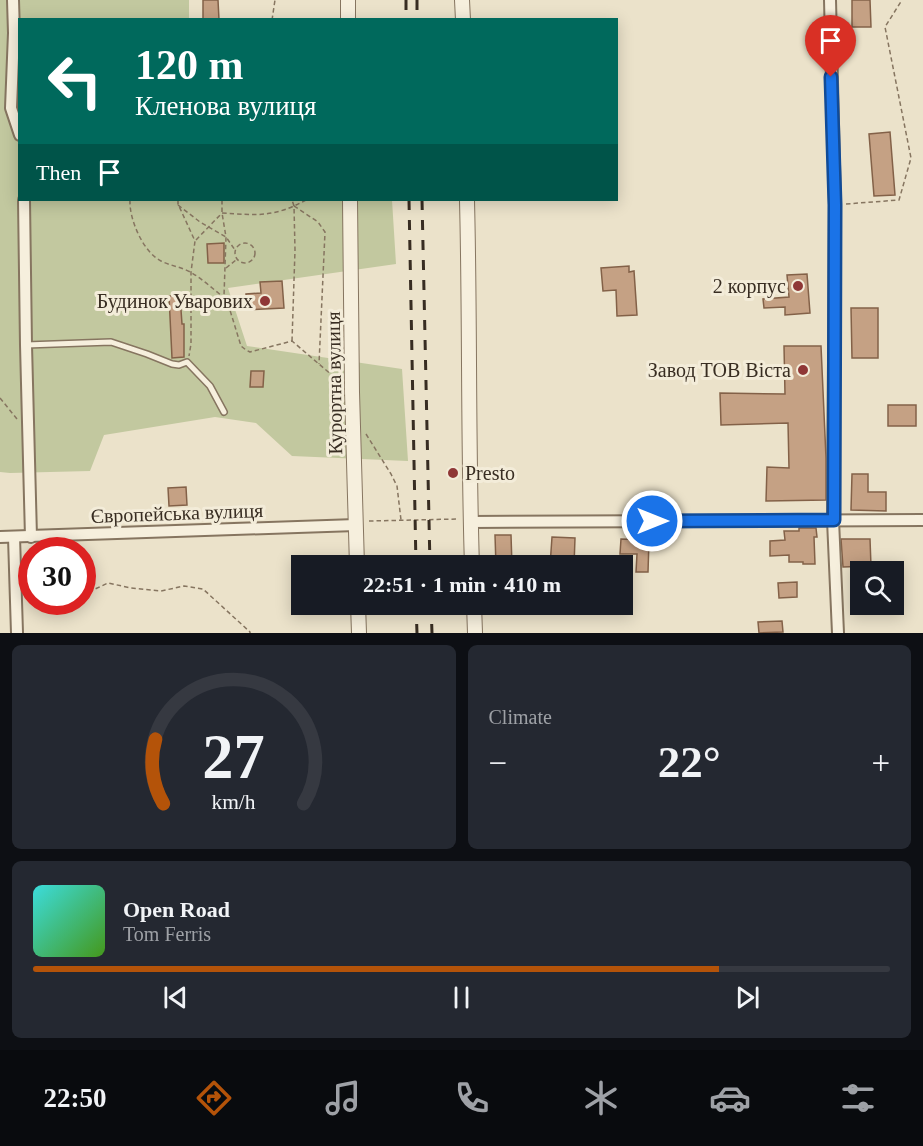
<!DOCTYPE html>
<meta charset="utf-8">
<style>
:root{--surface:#171b24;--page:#242831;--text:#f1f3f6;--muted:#9ea1a6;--line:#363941;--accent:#b45309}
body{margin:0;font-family:"Times New Roman",serif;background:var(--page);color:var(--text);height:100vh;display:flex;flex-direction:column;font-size:22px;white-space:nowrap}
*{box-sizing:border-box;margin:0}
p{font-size:20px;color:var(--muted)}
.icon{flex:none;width:33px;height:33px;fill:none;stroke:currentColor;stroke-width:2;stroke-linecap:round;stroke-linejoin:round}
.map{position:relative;height:633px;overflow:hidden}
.details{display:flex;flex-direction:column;gap:12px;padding:12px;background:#0d0f14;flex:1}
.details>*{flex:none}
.banner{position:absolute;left:18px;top:18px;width:600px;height:183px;border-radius:0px;box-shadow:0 3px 15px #0003;background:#00695c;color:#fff;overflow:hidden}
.fabs{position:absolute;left:850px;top:561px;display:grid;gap:12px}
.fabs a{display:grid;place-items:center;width:54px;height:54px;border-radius:0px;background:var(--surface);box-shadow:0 3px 15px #0003;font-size:30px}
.speed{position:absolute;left:18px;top:537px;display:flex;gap:12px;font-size:30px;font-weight:700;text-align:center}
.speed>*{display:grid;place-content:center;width:78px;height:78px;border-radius:50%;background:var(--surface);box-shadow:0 3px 15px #0003;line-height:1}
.speed .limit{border:9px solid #d22;background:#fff;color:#111}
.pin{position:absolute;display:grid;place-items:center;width:51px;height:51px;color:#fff;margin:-62px -26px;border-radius:50% 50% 50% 0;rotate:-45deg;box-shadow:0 0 6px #0007}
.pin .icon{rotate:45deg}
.me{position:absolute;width:66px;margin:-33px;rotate:90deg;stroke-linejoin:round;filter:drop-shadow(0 0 4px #0008)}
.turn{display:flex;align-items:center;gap:21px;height:126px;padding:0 18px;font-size:27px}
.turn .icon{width:78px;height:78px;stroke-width:2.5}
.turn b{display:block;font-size:42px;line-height:51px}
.then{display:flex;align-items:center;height:57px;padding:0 18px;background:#0003;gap:12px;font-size:22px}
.big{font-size:45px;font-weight:700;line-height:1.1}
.details .card{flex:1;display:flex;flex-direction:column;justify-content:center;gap:9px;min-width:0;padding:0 21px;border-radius:9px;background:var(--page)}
.details .dial{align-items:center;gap:0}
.dial svg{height:156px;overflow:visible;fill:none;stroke:var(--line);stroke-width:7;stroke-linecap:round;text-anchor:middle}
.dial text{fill:var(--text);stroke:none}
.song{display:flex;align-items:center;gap:18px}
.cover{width:72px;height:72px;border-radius:9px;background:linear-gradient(135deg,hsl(180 70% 55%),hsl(100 70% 35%))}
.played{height:6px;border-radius:3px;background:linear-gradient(90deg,var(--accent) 80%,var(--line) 80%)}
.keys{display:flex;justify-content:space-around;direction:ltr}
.heat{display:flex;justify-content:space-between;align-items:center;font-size:33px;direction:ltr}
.details .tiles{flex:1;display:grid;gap:12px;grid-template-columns:1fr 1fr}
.card:last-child{grid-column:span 2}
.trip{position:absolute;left:291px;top:555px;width:342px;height:60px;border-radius:0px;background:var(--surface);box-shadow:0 3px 15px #0003;font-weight:700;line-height:60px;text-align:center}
.tab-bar{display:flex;height:96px;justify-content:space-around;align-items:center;background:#090b0e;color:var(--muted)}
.tab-bar .icon{width:42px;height:42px}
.tab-bar .selected{color:var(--accent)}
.tab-bar b{font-size:27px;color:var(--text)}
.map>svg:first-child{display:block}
</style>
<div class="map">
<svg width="923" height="633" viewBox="0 0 923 633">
<rect width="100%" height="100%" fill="#ebe2ca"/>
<!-- green -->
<polygon fill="#c2c89f" points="0,0 189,0 189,19 20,20 20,200 392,200 396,264 228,288 247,346 402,369 408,461 292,456 256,423 215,417 104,435 90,471 10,473 0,472"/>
<!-- building -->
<g fill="#c5a184" stroke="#836148" stroke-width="1.5">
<polygon points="203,0 218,0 219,20 203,20"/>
<polygon points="852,0 870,0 871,27 852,27"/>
<polygon points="890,132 895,195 874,196 869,134"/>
<polygon points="224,243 224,263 208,263 207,244"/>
<polygon points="629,266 629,272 634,271 637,315 617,316 616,290 603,291 601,268"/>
<polygon points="807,274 810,313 785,315 785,307 764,308 763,299 789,297 787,275"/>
<polygon points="282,281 284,308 247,310 246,294 261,293 260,282"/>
<polygon points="169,296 180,296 182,324 184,324 184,357 172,358"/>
<polygon points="851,308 878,308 878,358 852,358"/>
<polygon points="784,346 821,346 826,458 826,500 766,501 767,467 789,468 788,423 721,425 720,393 785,394"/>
<polygon points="251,371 264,371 263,387 250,387"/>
<rect x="888" y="405" width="28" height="21"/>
<polygon points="852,474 868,474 868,492 886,492 886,511 851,510"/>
<polygon points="186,487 187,505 169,506 168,488"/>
<polygon points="799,528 816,528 817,537 814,537 815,564 803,564 803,562 789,562 789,555 770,556 770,541 785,540 784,531 799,531"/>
<polygon points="495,535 511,535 512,566 496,566"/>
<polygon points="552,537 575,538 574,566 550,566"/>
<polygon points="621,539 649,540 648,572 636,572 637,554 620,554"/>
<polygon points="841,539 870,539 871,566 843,567"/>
<polygon points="797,582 797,597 779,598 778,583"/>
<polygon points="782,621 783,632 759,633 758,622"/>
</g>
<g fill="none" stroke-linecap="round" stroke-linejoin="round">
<defs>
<polyline id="service" points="26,345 111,342 147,354 172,364 179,365 187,362 210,386 224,412"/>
<g id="minor">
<polyline points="13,0 14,33 11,108 20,135"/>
<polyline points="830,0 835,205 833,520 838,633"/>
<polyline points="24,200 26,345 31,537"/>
<polyline points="470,522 923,520"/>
<polyline points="0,537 356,525"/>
<polyline points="14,537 17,633"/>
</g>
<g id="tertiary">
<polyline points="348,0 348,20"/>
<polyline points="462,0 463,20"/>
<polyline points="350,200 352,392 357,566"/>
<path d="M467,200C470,321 468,444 472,566"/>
<polyline points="358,604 359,633"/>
<polyline points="474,604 475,633"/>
</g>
</defs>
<!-- service casing -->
<use href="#service" stroke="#867560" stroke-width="8"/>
<!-- minor casing -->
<use href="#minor" stroke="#867560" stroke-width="14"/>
<!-- tertiary casing -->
<use href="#tertiary" stroke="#867560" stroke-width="16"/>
<!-- path -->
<g stroke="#867560" stroke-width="1.5" stroke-dasharray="4.5 3" stroke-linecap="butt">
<polyline points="272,20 275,0"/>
<path d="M130,200C129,219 143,252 161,261C171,266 182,267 192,273C202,279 212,288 222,296"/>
<polyline points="178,200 178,204 195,241 191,272 191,344 189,356"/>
<polyline points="222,200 222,213 226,237 224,296 229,307 241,346 246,350 250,352 292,341 340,382"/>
<polyline points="846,204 899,200 911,158 885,27 902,0"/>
<polyline points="178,205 200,222 226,237 235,250"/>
<polyline points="294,206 318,222 325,232 319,364"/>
<path d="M196,240L222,213C257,215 273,218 306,200"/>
<circle cx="245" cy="253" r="10"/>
<polyline points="226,268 236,260"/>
<polyline points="292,341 295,250 294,206 292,200"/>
<polyline points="0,398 17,419"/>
<polyline points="366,434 391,474 397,486 401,520"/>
<polyline points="369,521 457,519"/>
<polyline points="25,556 32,560"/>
<polyline points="82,595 108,583 131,588 161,591 184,586 203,589 250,632 250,633"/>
</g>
<!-- service -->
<use href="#service" stroke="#f6efdd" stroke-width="5"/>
<!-- minor -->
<use href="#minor" stroke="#f6efdd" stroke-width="10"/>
<!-- tertiary -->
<use href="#tertiary" stroke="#f6efdd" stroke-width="14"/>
<!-- rail -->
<g stroke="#382d22" stroke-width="3" stroke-dasharray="10 10" stroke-linecap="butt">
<polyline points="406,0 406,20"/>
<polyline points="417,0 417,20"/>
<polyline points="409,200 416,566"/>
<polyline points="422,200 430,566"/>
<polyline points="416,604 417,633"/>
<polyline points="431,604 432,633"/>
</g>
</g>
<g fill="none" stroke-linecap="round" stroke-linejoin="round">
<defs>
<polyline id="route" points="652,521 834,520 835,205 831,77"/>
</defs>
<!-- route casing -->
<use href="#route" stroke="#114b97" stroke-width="15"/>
<!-- route -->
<use href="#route" stroke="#1a73e8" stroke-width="10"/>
</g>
<!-- markers -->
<g fill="#8f3736" stroke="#f3ecd9" stroke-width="2">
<circle cx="798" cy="286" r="6"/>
<circle cx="265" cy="301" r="6"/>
<circle cx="803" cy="370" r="6"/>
<circle cx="453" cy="473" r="6"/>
</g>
<g text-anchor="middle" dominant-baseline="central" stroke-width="6" stroke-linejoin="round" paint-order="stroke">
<!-- poi labels -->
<g font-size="20" fill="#382d22" stroke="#f3ecd9" text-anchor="end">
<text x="786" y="286">2 корпус</text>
<text x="253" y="301">Будинок Уварових</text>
<text x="791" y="370">Завод ТОВ Віста</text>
<text x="465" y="473" text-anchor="start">Presto</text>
</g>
<!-- street labels -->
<g font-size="20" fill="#382d22" stroke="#f3ecd9">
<text transform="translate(334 383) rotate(-91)">Курортна вулиця</text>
<text transform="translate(177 513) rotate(-2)">Європейська вулиця</text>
</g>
</g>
</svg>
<div class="fabs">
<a><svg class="icon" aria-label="search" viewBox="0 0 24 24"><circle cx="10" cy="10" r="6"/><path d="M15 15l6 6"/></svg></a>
</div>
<div class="speed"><div class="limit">30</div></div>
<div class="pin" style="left:831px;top:77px;background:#d93025"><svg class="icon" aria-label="arrive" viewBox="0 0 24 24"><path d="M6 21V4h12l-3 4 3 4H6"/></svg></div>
<svg class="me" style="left:652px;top:521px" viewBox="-20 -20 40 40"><circle r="17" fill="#1a73e8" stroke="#fff" stroke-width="3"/><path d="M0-11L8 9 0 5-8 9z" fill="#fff"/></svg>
<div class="trip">22:51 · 1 min · 410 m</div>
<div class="banner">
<div class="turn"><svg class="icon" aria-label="left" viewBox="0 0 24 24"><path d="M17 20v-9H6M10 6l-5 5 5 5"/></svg><div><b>120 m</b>Кленова вулиця</div></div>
<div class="then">Then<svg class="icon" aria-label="arrive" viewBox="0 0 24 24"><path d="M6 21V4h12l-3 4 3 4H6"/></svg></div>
</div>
</div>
<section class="details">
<div class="tiles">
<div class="card dial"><svg viewBox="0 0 100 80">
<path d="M14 69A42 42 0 1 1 86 69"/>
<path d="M14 69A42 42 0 0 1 10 36" stroke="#b45309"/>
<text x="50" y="56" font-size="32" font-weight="700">27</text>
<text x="50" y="72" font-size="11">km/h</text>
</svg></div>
<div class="card"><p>Climate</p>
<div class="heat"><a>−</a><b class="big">22°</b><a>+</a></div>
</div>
<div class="card">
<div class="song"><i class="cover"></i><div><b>Open Road</b><p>Tom Ferris</p></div></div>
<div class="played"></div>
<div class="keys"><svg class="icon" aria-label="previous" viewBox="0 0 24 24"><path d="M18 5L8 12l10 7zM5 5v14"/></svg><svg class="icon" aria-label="pause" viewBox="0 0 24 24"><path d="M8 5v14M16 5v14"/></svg><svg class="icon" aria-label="next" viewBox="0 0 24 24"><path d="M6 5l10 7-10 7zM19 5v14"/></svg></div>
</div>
</div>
</section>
<nav class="tab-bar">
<b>22:50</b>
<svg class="icon selected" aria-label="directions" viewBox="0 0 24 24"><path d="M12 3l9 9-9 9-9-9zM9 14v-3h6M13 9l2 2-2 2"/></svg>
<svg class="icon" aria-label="music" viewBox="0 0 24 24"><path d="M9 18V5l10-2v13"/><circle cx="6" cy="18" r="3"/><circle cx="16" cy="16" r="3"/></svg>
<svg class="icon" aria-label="phone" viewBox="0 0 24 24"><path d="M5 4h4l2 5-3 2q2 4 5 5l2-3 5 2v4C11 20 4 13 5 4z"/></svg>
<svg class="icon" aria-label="climate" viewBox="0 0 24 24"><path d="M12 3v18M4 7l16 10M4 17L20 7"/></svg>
<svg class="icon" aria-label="car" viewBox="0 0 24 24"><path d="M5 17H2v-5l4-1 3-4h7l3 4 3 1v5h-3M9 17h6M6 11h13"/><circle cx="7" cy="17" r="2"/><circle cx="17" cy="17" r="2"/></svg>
<svg class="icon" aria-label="filters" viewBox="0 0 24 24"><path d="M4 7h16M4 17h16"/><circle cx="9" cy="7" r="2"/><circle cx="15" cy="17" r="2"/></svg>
</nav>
